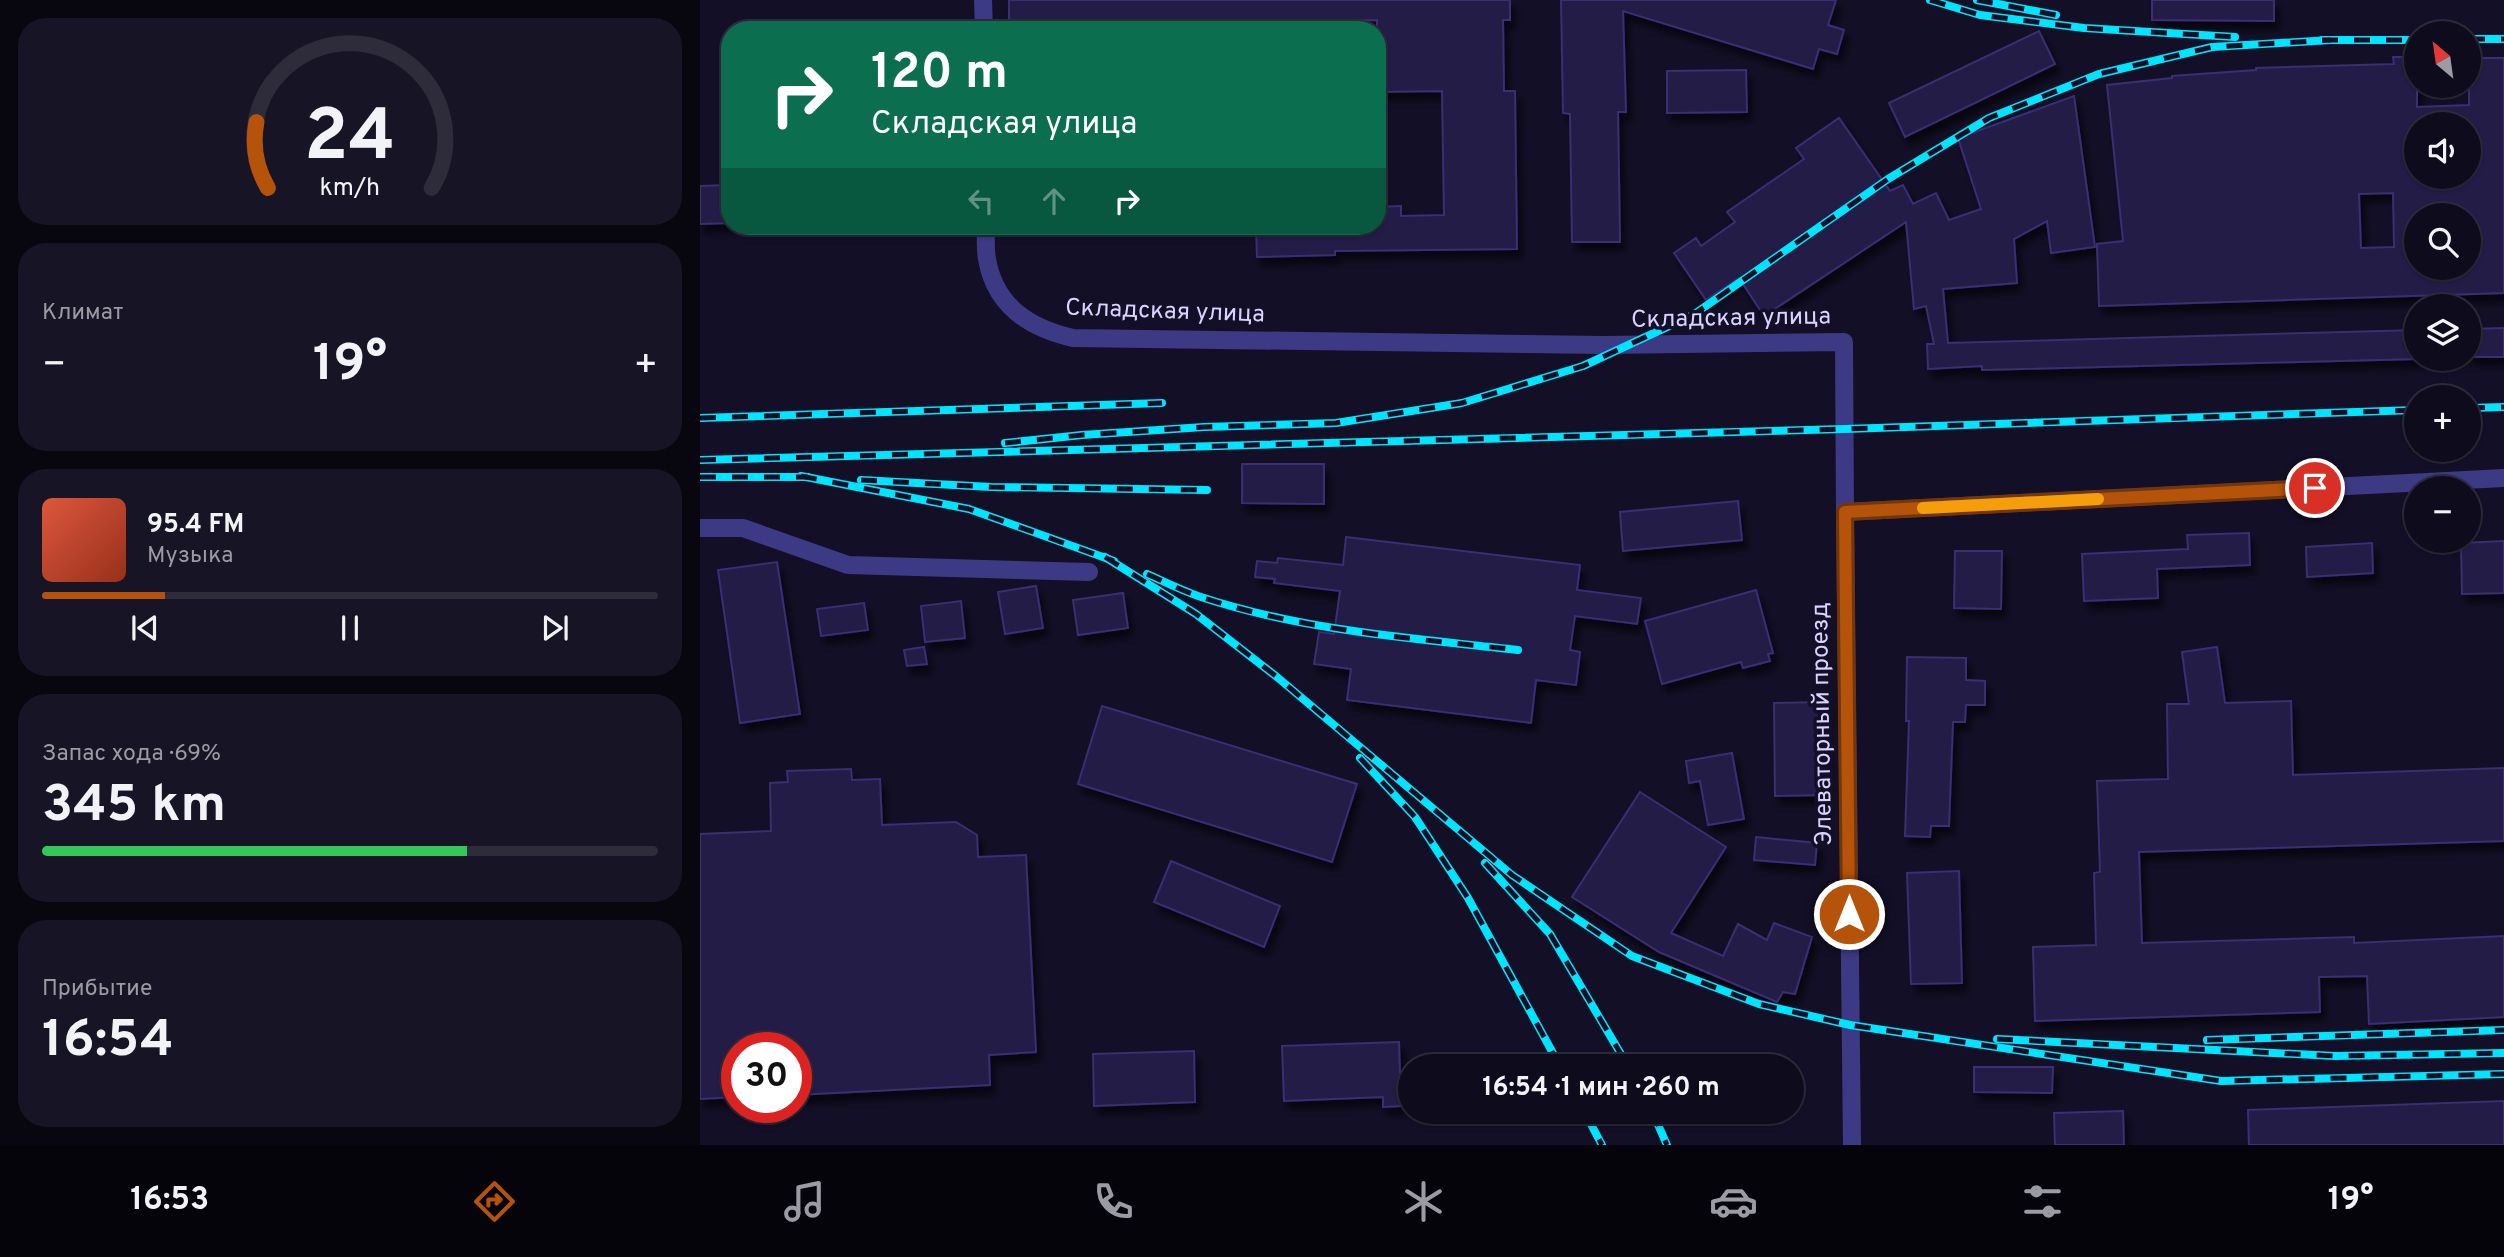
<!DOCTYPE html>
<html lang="ru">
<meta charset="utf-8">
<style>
:root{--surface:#0e0b1c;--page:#171425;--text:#f1f3f6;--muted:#9b9ba3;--line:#2e2b3b;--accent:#b45309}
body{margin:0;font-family:Overpass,sans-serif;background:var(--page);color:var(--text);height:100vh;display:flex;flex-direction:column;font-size:26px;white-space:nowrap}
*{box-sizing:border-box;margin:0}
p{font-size:23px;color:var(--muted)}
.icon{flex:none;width:38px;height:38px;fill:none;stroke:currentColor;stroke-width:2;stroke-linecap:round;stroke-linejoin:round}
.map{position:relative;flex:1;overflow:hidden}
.details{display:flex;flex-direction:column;gap:18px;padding:18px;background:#08060f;width:700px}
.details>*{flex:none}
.hud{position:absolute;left:21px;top:21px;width:665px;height:214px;border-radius:28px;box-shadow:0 2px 5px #0004,0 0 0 2px var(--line);background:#0b6e4f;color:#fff;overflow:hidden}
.needle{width:46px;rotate:331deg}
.buttons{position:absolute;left:1704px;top:21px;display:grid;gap:14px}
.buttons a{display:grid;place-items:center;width:77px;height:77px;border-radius:50%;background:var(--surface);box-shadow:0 2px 5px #0004,0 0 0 2px var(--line);font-size:35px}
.speed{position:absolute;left:21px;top:1032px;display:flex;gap:14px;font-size:35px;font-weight:700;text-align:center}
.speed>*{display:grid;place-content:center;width:91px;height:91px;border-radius:50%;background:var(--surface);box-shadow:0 2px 5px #0004,0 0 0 2px var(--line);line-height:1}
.speed .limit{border:10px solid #d22;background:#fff;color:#111}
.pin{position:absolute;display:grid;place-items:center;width:60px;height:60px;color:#fff;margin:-30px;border:4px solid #fff;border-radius:50%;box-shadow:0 2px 7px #0007}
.me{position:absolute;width:77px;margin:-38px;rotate:0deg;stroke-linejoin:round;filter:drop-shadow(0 0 5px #0008)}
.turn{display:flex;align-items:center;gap:24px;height:147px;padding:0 35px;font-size:32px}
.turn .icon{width:91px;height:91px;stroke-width:2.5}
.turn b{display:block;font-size:49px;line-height:60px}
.lanes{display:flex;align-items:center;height:66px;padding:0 35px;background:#0003;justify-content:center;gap:35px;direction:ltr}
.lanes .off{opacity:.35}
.big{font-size:52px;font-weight:700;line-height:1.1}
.details .widget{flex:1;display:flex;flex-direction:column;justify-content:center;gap:10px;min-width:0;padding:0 24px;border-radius:28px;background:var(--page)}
.details .dial{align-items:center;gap:0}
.dial svg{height:182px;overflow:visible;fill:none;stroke:var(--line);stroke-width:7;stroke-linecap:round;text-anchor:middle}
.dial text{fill:var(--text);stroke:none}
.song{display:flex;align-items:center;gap:21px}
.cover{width:84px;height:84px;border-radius:10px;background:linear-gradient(135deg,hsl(10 70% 55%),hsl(10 70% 35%))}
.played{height:7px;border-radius:4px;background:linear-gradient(90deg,var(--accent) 20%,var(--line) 20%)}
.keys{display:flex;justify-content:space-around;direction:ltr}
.heat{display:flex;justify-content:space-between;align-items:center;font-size:38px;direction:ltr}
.charge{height:10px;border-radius:5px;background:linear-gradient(90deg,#34c759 69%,var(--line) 0)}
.trip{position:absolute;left:698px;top:1054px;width:406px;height:70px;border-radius:35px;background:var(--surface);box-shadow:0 2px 5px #0004,0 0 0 2px var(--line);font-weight:700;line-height:70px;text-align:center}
.menu{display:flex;height:112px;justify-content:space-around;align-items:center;background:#06040b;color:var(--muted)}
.menu .icon{width:49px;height:49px}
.menu .on{color:var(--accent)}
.menu b{font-size:32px;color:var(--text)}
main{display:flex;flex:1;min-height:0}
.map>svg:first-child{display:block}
</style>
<main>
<section class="details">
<div class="widget dial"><svg viewBox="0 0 100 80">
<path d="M14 69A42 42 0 1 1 86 69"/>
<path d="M14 69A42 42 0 0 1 9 40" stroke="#b45309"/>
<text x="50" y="56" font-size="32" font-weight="700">24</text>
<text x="50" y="72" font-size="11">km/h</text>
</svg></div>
<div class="widget"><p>Климат</p>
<div class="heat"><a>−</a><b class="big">19°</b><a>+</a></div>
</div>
<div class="widget">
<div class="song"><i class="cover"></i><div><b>95.4 FM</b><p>Музыка</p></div></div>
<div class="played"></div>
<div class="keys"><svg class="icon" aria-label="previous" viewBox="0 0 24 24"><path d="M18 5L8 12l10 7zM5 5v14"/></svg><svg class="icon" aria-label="pause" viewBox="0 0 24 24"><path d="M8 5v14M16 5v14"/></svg><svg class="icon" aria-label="next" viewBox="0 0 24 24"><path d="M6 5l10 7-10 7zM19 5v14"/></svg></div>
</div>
<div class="widget"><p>Запас хода · 69%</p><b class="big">345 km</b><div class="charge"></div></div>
<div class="widget"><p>Прибытие</p><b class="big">16:54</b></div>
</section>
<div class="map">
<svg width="1804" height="1145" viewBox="0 0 1804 1145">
<defs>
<filter id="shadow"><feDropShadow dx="4.5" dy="8" stdDeviation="3.5" flood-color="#0009"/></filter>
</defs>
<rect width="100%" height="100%" fill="#130f26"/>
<!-- building -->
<g fill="#241b47" stroke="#3b2d73" stroke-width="2" fill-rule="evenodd" filter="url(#shadow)">
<polygon points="309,0 810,0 810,20 803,20 804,91 815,91 817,249 635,251 635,255 557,257 556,226 677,226 677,207 701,206 701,216 744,215 742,91 677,92 677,20 573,21 573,30 425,30 425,20 309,20"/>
<polygon points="861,0 1136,0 1128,25 1144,30 1137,54 1119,49 1113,69 923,11 926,112 918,112 920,242 872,242 870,114 863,113"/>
<polygon points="1452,0 1574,0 1574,21 1452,20"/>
<polygon points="1339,31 1355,64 1205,137 1189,103"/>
<path d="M1693,57H1717V107L1769,105V58H1804V293L1399,306L1397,244L1423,241L1407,85L1472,78V76L1556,70V68L1694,64ZM1717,124H1769V177H1717ZM1693,193L1694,247L1661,248L1659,194ZM1769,214V268H1717V215Z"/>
<polygon points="1046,70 1047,112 967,113 967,71"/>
<polygon points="1374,96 1395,247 1351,253 1347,221 1314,239 1317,283 1243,289 1248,343 1717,330 1717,359 1282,370 1282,366 1228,369 1227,344 1234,344 1226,306 1214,309 1206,222 1064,316 1039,278 1006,300 974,253 996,238 1001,246 1035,222 1027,212 1104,159 1096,148 1139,118 1190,191 1203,185 1213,204 1236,193 1249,220 1281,209 1258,138"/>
<polygon points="30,185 30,223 0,224 0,186"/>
<polygon points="1804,328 1804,357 1769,357 1769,329"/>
<polygon points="542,464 624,464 624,504 542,503"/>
<polygon points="1038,501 1042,540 923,551 920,512"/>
<polygon points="1549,533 1550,565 1457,569 1458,598 1384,601 1382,554 1488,549 1487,535"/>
<polygon points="646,537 880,565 877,590 941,598 937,624 875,616 870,650 880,652 876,685 836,680 831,723 647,700 651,669 614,664 619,632 634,634 640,591 574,583 575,579 555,577 557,561 577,563 578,558 643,565"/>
<polygon points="1804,541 1804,593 1762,594 1761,543"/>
<polygon points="1672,543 1673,573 1607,577 1606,547"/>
<polygon points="1255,551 1302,551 1301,609 1254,608"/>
<polygon points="77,562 100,714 40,723 18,570"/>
<polygon points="336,586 343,628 305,634 298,592"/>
<polygon points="1056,590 1073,653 1068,654 1070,661 1043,668 1041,662 962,684 945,621"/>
<polygon points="423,593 428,628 378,635 373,600"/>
<polygon points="261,601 265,638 225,642 221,606"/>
<polygon points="164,603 168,630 121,636 117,609"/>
<polygon points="224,647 227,664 207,666 204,650"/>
<polygon points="1517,647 1525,703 1591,701 1593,775 1804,768 1804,841 1439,852 1442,943 1654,937 1654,943 1804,936 1804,1017 1669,1024 1667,976 1619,977 1620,1012 1335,1021 1333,947 1396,945 1394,873 1400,872 1397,781 1468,779 1467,704 1489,704 1482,652"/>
<polygon points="1207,657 1266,658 1266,680 1285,681 1285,705 1266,705 1265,722 1253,722 1249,826 1231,826 1230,837 1205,836 1209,721 1206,721"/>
<polygon points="1124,702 1125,795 1075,796 1074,703"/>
<polygon points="402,706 657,784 632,862 378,784"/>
<polygon points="1032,753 1044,819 1008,825 1000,781 989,783 986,761"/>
<polygon points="151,769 152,780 180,779 182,825 256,822 277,835 278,857 326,855 336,1052 289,1055 290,1085 96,1095 96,1048 37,1048 37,1097 0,1099 0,834 71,831 70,783 88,782 87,771"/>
<polygon points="940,792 1026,847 971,933 1023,956 1038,924 1067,940 1074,923 1112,937 1095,994 1083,992 1077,1002 959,952 872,897"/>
<polygon points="1056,837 1117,843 1115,865 1054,860"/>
<polygon points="471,861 580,906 564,947 454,902"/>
<polygon points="1259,871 1262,983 1211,984 1207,873"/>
<polygon points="699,1042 701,1106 683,1107 683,1097 584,1101 582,1046"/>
<polygon points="494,1051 495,1102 394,1106 393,1054"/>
<polygon points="1274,1067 1353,1067 1352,1093 1274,1092"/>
<polygon points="1804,1101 1804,1145 1549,1145 1548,1110"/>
<polygon points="1423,1111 1424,1145 1355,1145 1354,1113"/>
</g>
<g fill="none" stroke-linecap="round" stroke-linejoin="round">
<!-- street -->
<g stroke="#3d3a85" stroke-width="18">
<polyline points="283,0 284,30"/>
<path d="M286,226C286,236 285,248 287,259C295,306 329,328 373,338L903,345L1144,342L1145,512L1804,478"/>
<polyline points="1145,512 1152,1145"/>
<polyline points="0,528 43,528 148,565 389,572"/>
</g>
<defs>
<g id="rail">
<polyline points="1230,0 1280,15 1384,28 1535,37"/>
<polyline points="1277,0 1356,15"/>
<polyline points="1769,39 1804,39"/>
<polyline points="1622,40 1717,40"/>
<polyline points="1769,408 1804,407"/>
<polyline points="0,418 462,403"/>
<polyline points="305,443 382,435 504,427 636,423 762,403 883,366 993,315 1188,179 1289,118 1399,74 1512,47 1631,40"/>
<polyline points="0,460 1145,429 1717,410"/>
<polyline points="101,476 269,509 414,561"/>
<polyline points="0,477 108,477"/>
<polyline points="161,480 291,487 507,490"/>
<polyline points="405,557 496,614 577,677 812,875 932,956 1059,1004 1150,1025 1521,1081 1804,1074"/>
<path d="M447,574C465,582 483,591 501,597C604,631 711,638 818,650"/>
<polyline points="660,758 715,817 768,898 860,1066"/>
<polyline points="785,863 850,934 928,1066"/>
<polyline points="1297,1039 1635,1056 1804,1053"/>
<polyline points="1507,1040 1804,1030"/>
<polyline points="884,1111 902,1145"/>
<polyline points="952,1111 967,1145"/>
</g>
</defs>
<!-- rail casing -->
<use href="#rail" stroke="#00e5ff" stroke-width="8"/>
<!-- rail -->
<use href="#rail" stroke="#130f26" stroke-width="5" stroke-dasharray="16" stroke-linecap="butt"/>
</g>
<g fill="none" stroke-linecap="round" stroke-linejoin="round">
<defs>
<polyline id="route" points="1149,914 1145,512 1615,488"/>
</defs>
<!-- route casing -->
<use href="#route" stroke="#753606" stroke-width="18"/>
<!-- route -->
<use href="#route" stroke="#b45309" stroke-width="12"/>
<!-- slow -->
<polyline stroke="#f59e0b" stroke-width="12" points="1223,508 1398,499"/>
</g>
<g text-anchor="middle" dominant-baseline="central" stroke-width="7" stroke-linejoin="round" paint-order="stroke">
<!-- street labels -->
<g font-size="24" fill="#d9d4ff" stroke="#130f26">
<text transform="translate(465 312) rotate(2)">Складская улица</text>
<text transform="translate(1031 319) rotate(-1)">Складская улица</text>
<text transform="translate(1123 724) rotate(-91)">Элеваторный проезд</text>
</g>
</g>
</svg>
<div class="buttons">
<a><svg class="needle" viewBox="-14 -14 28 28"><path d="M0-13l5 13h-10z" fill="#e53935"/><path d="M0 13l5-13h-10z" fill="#9b9ba3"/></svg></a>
<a><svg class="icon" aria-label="sound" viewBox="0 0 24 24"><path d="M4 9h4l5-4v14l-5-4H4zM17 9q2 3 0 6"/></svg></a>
<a><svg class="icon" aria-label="search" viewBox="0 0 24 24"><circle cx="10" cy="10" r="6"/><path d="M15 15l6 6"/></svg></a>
<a><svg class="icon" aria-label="layers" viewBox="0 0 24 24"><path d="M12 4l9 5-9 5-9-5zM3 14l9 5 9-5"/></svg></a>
<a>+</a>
<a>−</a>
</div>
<div class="speed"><div class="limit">30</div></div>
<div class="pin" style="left:1615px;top:488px;background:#d93025"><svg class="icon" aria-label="arrive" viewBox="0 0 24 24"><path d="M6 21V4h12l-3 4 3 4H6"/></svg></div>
<svg class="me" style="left:1149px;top:914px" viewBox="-20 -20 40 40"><circle r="17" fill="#b45309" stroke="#fff" stroke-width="3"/><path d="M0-11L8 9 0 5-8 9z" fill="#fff"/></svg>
<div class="trip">16:54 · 1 мин · 260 m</div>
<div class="hud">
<div class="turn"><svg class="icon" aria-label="right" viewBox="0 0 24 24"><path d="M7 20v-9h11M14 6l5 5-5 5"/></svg><div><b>120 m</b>Складская улица</div></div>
<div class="lanes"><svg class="icon off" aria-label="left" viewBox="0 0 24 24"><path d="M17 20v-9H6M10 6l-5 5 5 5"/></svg><svg class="icon off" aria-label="ahead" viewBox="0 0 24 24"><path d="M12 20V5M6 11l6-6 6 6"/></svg><svg class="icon" aria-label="right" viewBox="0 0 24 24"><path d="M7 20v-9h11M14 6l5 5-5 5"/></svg></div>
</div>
</div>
</main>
<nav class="menu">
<b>16:53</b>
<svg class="icon on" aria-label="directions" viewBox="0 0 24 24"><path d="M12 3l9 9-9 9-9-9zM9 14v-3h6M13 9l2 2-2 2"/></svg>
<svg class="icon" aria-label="music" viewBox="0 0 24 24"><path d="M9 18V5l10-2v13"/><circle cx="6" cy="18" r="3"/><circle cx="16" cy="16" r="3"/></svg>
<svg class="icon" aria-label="phone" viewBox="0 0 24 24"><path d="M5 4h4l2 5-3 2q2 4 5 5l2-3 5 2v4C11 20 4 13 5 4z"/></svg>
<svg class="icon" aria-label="climate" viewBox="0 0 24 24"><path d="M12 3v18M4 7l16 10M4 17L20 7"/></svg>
<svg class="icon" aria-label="car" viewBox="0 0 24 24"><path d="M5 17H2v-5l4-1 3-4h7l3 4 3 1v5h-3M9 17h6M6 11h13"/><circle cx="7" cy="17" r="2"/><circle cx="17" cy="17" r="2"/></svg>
<svg class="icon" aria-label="filters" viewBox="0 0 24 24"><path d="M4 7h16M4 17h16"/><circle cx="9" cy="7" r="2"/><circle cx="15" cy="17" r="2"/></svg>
<b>19°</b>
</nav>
